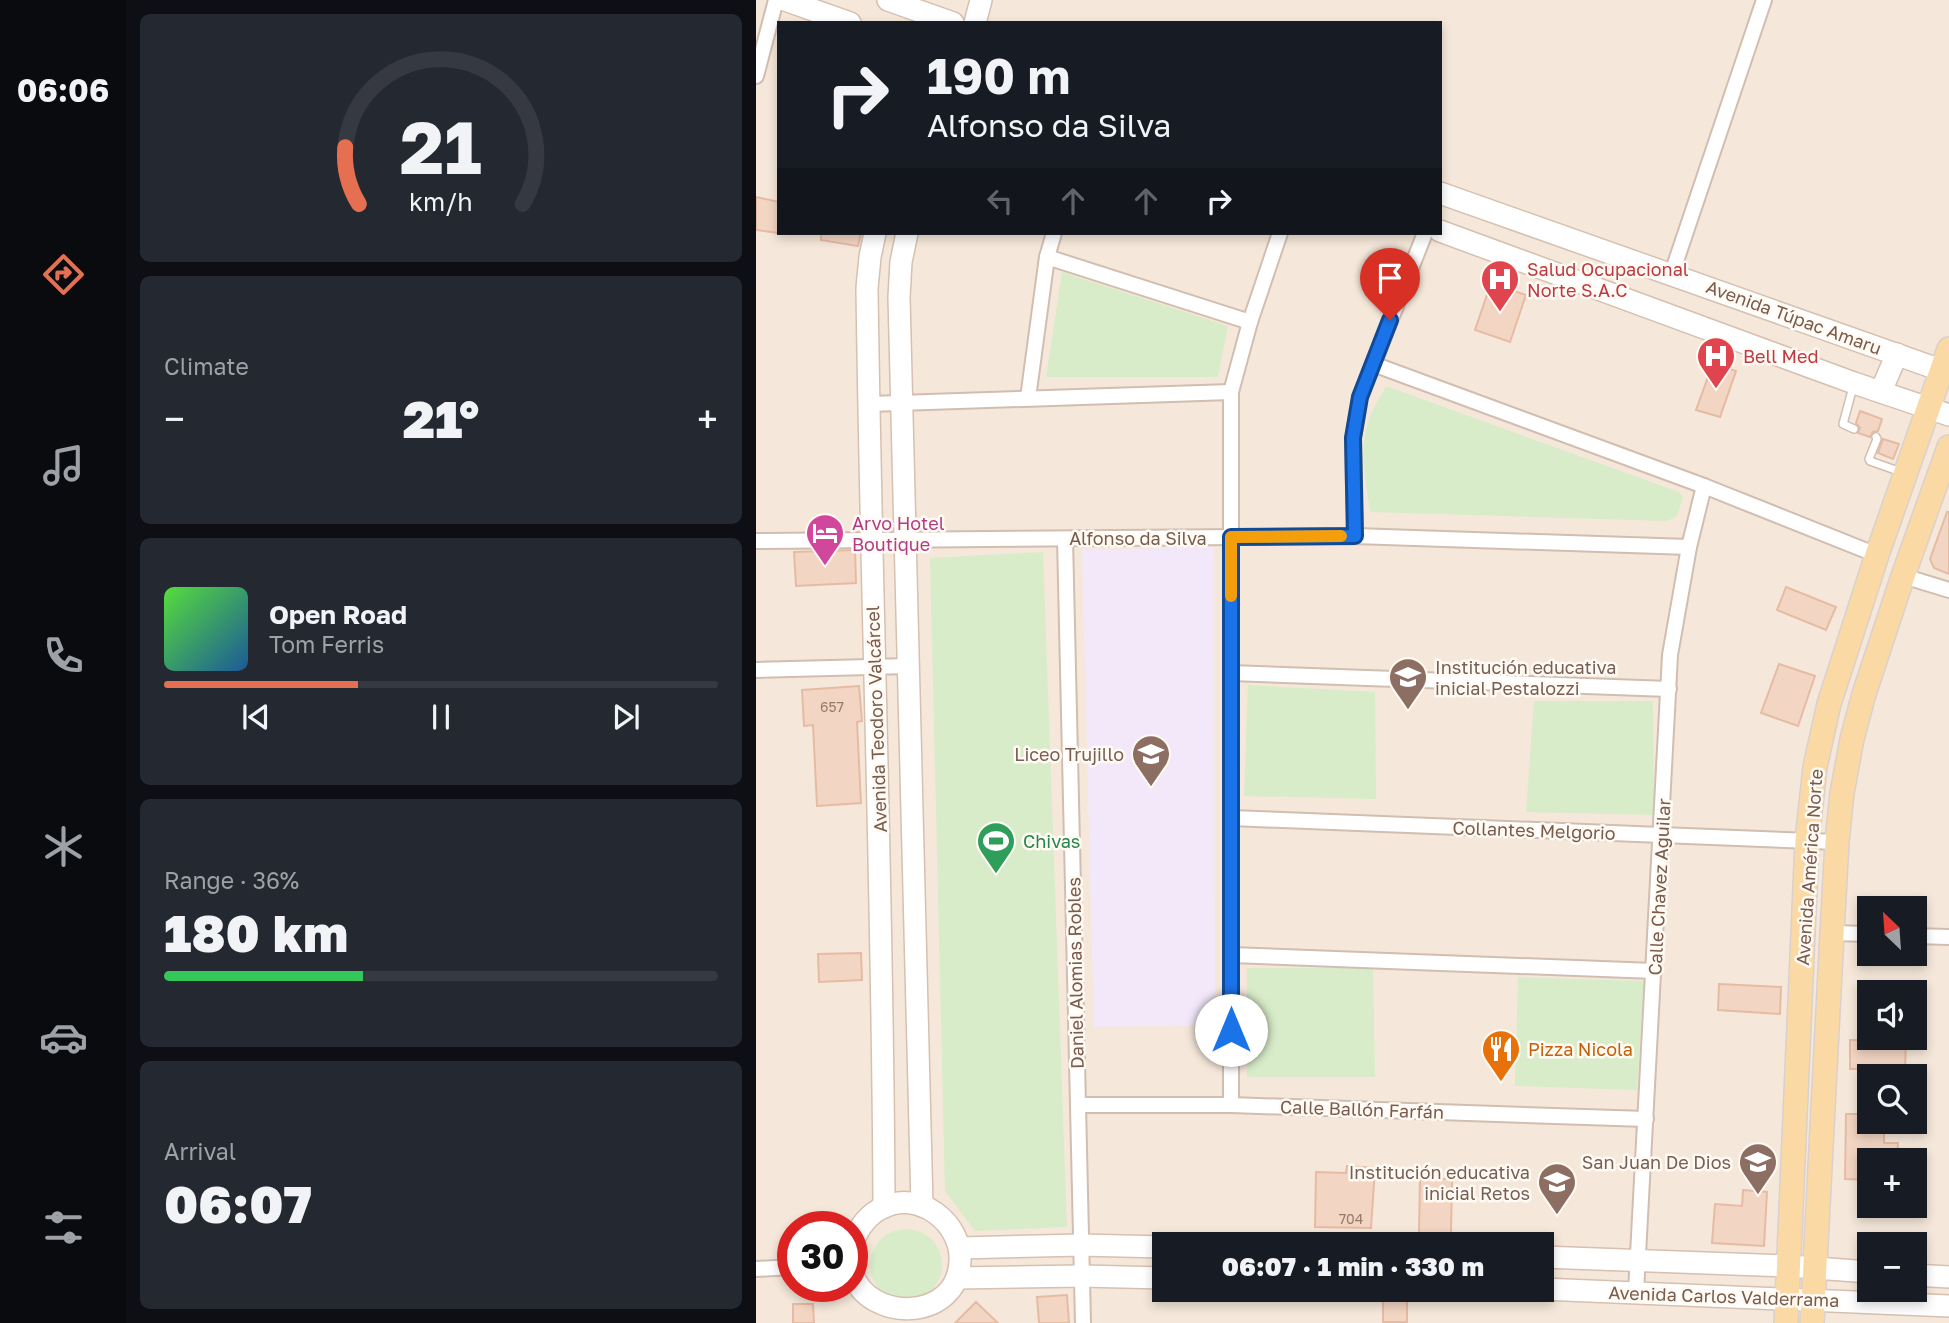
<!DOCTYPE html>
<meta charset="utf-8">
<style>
:root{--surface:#171b24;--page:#242831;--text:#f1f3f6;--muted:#9ea1a6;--line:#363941;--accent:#e76f51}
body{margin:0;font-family:"Golos Text",sans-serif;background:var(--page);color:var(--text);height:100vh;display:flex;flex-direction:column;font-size:26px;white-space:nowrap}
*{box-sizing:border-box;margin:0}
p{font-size:23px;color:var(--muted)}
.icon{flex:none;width:38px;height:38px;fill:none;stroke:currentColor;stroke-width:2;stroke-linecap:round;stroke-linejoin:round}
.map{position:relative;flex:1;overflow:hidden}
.drawer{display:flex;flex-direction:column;gap:14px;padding:14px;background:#0d0f14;width:630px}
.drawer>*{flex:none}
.banner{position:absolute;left:21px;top:21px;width:665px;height:214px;border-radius:0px;box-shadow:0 4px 10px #0003;background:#171b24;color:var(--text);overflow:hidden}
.needle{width:46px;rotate:335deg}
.tools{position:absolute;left:1101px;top:896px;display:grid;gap:14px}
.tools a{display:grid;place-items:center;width:70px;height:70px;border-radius:0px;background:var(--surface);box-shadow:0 4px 10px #0003;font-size:35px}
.speed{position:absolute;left:21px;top:1211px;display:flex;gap:14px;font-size:35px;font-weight:700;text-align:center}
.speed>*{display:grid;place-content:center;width:91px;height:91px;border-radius:50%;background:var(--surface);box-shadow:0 4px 10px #0003;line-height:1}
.speed .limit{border:10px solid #d22;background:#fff;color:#111}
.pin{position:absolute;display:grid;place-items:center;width:60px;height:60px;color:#fff;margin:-72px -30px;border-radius:50% 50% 50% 0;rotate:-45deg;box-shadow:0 0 7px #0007}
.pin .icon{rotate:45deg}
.me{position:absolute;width:77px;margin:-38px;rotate:0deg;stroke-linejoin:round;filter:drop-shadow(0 0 5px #0008)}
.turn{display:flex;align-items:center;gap:24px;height:147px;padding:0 35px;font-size:32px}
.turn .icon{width:91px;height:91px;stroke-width:2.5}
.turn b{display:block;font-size:49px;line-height:60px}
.lanes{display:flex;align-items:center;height:66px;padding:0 35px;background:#0003;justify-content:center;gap:35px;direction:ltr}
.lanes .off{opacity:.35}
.big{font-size:52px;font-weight:800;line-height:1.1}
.drawer .card{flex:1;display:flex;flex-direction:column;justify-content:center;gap:10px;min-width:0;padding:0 24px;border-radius:10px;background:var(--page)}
.drawer .dial{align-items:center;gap:0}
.dial svg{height:182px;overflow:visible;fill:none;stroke:var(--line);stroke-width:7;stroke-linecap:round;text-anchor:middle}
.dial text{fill:var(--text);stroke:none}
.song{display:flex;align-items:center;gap:21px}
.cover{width:84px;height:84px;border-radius:10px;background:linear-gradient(135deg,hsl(110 70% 55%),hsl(210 70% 35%))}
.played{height:7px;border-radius:4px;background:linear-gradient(90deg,var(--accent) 35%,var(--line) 35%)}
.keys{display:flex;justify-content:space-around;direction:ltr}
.heat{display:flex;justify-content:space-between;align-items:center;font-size:38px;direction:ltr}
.charge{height:10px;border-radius:5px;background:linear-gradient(90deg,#34c759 36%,var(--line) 0)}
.trip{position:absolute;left:396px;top:1232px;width:402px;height:70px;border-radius:0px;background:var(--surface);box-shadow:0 4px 10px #0003;font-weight:800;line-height:70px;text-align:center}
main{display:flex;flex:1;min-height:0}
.tab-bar{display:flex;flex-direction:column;width:126px;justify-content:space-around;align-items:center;background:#090b0e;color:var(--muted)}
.tab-bar .icon{width:49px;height:49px}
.tab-bar .on{color:var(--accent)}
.tab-bar b{font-size:32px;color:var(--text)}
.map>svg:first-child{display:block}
</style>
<main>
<nav class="tab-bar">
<b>06:06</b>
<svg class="icon on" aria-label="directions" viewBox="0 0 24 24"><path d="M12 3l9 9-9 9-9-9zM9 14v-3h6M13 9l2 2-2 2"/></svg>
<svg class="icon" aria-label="music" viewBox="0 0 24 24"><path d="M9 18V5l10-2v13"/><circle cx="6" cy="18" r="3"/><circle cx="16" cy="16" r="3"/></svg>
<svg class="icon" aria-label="phone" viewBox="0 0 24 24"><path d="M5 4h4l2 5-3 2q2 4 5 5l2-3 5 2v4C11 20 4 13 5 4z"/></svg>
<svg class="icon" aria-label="climate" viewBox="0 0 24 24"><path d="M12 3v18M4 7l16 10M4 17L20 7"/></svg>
<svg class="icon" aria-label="car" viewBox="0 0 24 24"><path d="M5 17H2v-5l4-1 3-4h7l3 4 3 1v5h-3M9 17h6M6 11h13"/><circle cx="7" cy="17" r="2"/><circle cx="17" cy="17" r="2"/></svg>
<svg class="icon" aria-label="filters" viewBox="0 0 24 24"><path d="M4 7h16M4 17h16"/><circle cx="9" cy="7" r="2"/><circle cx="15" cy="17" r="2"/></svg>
</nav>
<section class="drawer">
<div class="card dial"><svg viewBox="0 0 100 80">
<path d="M14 69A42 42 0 1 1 86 69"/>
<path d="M14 69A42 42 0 0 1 8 44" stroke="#e76f51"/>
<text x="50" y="56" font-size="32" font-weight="700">21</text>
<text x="50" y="72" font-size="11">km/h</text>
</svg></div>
<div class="card"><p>Climate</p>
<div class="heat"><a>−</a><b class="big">21°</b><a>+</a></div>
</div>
<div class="card">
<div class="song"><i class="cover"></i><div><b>Open Road</b><p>Tom Ferris</p></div></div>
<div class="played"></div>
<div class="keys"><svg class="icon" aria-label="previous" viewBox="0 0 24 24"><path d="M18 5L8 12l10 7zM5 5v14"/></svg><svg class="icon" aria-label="pause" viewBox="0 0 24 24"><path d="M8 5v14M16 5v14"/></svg><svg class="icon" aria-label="next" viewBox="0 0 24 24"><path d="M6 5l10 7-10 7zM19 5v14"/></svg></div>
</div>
<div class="card"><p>Range · 36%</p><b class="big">180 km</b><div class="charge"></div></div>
<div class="card"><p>Arrival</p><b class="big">06:07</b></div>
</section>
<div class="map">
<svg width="1193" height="1323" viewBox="0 0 1193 1323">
<rect width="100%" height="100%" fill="#fdf6ec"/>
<!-- residential -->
<path fill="#f5e8da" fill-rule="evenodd" d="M0,0H1193V1323H0ZM23,23H684V233H23ZM1113,908H1158V954H1113ZM1113,992H1158V1038H1113ZM1113,1076H1158V1122H1113ZM1113,1160H1158V1206H1113ZM37,1227H96V1286H37ZM408,1244H786V1290H408ZM1113,1244H1158V1290H1113Z"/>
<!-- education -->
<polygon fill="#f3e8fa" points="458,547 459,1025 338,1027 326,550"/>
<!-- green -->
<g fill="#d8ecc9">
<polygon points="306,272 472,326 462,377 290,377"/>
<path d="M630,386L923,492L927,497L921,516L911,521L614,512C610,481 602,446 614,416C618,406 625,396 630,386Z"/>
<polygon points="287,552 311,1227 219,1231 189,1191 174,558"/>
<polygon points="492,685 619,692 620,799 488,796"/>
<polygon points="778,701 897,701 898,815 770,812"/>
<polygon points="491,968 617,968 619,1077 491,1077"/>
<polygon points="762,977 888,981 881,1090 759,1086"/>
<circle cx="150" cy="1265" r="36"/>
</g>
<!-- building -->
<g fill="#f3d5c3" stroke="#e6bba3" stroke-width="2">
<polygon points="0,197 23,202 23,233 0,230"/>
<polygon points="65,233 105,233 102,246 65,240"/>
<polygon points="735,283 770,295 754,342 719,330"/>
<polygon points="957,363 980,371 964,417 940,410"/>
<polygon points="1104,411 1126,419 1122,431 1117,432 1114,437 1102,433 1104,428 1100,423"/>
<polygon points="1127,439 1143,444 1137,459 1122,453"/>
<polygon points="1191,512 1193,512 1193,574 1178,568 1174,559"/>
<polygon points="99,550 100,583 40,586 38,552"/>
<polygon points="1030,587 1080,607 1070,630 1021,610"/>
<polygon points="1023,664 1059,676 1042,726 1005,713"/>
<polygon points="103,686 106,721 101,722 105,803 61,806 57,725 48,726 46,690"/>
<polygon points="105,953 106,980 63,982 62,954"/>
<polygon points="963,984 1025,987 1024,1014 962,1010"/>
<polygon points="1094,1040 1150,1041 1149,1069 1094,1069"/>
<polygon points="1090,1114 1113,1114 1113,1122 1128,1122 1128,1143 1142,1143 1141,1160 1113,1160 1113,1180 1089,1179"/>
<polygon points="591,1166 619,1168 615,1228 559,1227 560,1172 590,1173"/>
<polygon points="664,1178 696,1179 695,1233 663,1233"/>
<polygon points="987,1190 1011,1192 1008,1246 956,1243 959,1204 986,1206"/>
<rect x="627" y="1293" width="24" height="29"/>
<polygon points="311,1295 313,1323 283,1323 281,1297"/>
<polygon points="220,1302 242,1323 199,1323"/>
<polygon points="37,1304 57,1304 58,1323 37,1323"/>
</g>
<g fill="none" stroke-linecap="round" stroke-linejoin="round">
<defs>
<g id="lane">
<polyline points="1097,387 1087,424 1098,429"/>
<polyline points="1120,437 1121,439 1113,459 1114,461 1145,472"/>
</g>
<g id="street">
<polyline points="0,76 20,0"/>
<polyline points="291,257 494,322"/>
<polyline points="916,273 1008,0"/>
<polyline points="617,364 948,486 1121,555"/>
<polyline points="272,398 291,257 298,233"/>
<polyline points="113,404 475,392"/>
<polyline points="599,536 597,438 604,397 669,233"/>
<polyline points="309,539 327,1323"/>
<polyline points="0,541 599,536 933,547"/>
<polyline points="1147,576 1193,590"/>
<polyline points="0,670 153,666"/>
<polyline points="475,673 913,689"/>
<polyline points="475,818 1081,842"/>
<polyline points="1076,933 1113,934"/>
<polyline points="1158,936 1193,937"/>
<polyline points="475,955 898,971"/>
<polyline points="322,1105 475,1105 890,1119"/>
<polyline points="475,1105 475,392 494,322 524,233"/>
<polyline points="0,1269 37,1267"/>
<polyline points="880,1292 914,655 933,547 948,486"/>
</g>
<g id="secondary">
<polyline points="29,0 94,23"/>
<polyline points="132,0 197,23"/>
<polyline points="219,23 225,0"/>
<polyline points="684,193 1193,373"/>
<polyline points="684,231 1098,383 1193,415"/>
<path d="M119,233L114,257L111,288C115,594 127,900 128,1207"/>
<polyline points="151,233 145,262 143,297 166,1206"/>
<polyline points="1125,391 1141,354"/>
<path d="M96,1244C102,1229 111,1215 126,1208C163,1189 206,1223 204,1261C202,1322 111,1323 96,1272"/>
<polyline points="204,1248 325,1245 408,1247"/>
<polyline points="786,1257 1033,1266 1113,1272"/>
<polyline points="1158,1275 1193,1277"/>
<polyline points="201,1278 326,1276 408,1278"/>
<polyline points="786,1289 1193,1306"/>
</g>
<g id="primary">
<polyline points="1030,1323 1051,841 1059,767 1073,704 1121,555 1193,349"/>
<polyline points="1056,1323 1076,933 1081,842 1086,793 1096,739 1108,694 1147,576 1193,447"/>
</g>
</defs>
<!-- lane casing -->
<use href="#lane" stroke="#d1beb0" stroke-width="10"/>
<!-- street casing -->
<use href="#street" stroke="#d1beb0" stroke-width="18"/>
<!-- secondary casing -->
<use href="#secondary" stroke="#d6c0b0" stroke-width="24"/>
<!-- primary casing -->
<use href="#primary" stroke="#dad1cd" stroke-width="26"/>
<!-- lane -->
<use href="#lane" stroke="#fff" stroke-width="7"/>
<!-- street -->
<use href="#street" stroke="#fff" stroke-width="14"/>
<!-- secondary -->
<use href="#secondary" stroke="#fff" stroke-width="21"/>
<!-- primary -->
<use href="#primary" stroke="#fbd9a5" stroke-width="23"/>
</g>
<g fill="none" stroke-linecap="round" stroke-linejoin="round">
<defs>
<polyline id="route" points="475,1030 475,537 599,536 597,438 604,397 634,320"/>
</defs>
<!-- route casing -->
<use href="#route" stroke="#114b97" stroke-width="18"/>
<!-- route -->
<use href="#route" stroke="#1a73e8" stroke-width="12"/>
<!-- slow -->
<polyline stroke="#f59e0b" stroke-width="12" points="475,596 475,537 585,536"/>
</g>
<!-- icons -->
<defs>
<symbol id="hospital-pin" viewBox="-11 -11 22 30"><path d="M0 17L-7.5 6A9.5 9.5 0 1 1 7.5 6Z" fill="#e0444e" stroke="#fffaf3"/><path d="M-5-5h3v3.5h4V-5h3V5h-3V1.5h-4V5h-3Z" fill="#fff"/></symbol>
<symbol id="hotel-pin" viewBox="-11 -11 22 30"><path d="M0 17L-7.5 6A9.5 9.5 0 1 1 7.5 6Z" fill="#d1479c" stroke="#fffaf3"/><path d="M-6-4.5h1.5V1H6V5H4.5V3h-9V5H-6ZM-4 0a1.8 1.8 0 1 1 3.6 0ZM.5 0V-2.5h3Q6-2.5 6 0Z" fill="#fff"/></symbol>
<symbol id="school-pin" viewBox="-11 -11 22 30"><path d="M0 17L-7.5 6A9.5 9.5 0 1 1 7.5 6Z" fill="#8d6e63" stroke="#fffaf3"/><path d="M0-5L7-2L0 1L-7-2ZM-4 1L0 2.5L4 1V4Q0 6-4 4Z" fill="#fff"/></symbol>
<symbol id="stadium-pin" viewBox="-11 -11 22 30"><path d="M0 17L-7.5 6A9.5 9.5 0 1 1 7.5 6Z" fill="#2e9e5b" stroke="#fffaf3"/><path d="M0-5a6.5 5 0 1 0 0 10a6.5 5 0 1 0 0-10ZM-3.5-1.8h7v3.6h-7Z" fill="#fff"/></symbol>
<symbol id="restaurant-pin" viewBox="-11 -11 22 30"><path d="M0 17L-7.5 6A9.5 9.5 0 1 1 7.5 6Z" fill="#e8710a" stroke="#fffaf3"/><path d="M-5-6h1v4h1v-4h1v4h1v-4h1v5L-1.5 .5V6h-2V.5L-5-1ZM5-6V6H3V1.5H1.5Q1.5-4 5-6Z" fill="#fff"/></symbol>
</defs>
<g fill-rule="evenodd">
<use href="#hospital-pin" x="722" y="257" width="44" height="60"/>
<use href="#hospital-pin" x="938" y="334" width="44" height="60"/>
<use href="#hotel-pin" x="47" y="511" width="44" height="60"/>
<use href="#school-pin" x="630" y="655" width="44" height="60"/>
<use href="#school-pin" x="373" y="732" width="44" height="60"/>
<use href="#stadium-pin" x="218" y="819" width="44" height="60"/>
<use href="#restaurant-pin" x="723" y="1027" width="44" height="60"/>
<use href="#school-pin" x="980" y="1140" width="44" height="60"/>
<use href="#school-pin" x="779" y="1160" width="44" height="60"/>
</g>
<g text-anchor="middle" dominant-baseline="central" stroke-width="5" stroke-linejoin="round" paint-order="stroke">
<!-- number labels -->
<g font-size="14" fill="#987a6a">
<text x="76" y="706">657</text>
<text x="595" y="1218">704</text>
</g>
<!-- health labels -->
<g font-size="18" fill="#be3a42" stroke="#fffaf3" text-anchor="start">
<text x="771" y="269">Salud Ocupacional<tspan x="771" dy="21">Norte S.A.C</tspan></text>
<text x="987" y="356">Bell Med</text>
</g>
<!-- street labels -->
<g font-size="18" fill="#7a5c4d" stroke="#fffaf3">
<text transform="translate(1038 317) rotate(20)">Avenida Túpac Amaru</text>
<text x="382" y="538">Alfonso da Silva</text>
<text transform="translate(120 719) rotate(-92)">Avenida Teodoro Valcárcel</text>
<text transform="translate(778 830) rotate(2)">Collantes Melgorio</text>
<text transform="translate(1053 867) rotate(-86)">Avenida América Norte</text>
<text transform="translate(903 887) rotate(-87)">Calle Chavez Aguilar</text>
<text transform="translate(319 973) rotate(-91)">Daniel Alomias Robles</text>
<text transform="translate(606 1109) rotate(2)">Calle Ballón Farfán</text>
<text transform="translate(968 1296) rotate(2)">Avenida Carlos Valderrama</text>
</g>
<!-- hotel labels -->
<g font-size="18" fill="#b23c85" stroke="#fffaf3" text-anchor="start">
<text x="96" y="523">Arvo Hotel<tspan x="96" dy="21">Boutique</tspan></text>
</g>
<!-- education labels -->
<g font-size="18" fill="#785e54" stroke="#fffaf3" text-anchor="end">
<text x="679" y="667" text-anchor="start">Institución educativa<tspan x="679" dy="21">inicial Pestalozzi</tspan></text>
<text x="368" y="754">Liceo Trujillo</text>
<text x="975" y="1162">San Juan De Dios</text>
<text x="774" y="1172">Institución educativa<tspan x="774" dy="21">inicial Retos</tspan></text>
</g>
<!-- leisure labels -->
<g font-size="18" fill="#27864d" stroke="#fffaf3" text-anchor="start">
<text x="267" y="841">Chivas</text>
</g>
<!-- food labels -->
<g font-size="18" fill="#c56008" stroke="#fffaf3" text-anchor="start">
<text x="772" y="1049">Pizza Nicola</text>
</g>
</g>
</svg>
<div class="tools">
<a><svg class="needle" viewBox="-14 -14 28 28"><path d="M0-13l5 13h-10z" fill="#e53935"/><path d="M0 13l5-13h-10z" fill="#9ea1a6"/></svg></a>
<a><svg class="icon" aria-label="sound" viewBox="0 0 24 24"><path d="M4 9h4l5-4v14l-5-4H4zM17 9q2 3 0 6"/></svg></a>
<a><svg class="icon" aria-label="search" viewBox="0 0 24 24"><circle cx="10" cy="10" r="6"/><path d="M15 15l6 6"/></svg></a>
<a>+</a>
<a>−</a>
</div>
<div class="speed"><div class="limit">30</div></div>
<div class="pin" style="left:634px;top:320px;background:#d93025"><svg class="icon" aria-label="arrive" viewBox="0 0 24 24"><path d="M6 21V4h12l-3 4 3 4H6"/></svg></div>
<svg class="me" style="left:475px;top:1030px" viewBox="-20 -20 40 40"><circle r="19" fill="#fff"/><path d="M0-13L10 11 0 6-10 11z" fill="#1a73e8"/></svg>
<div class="trip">06:07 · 1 min · 330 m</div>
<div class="banner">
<div class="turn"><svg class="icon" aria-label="right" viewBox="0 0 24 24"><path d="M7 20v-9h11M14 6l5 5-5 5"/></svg><div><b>190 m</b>Alfonso da Silva</div></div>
<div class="lanes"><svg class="icon off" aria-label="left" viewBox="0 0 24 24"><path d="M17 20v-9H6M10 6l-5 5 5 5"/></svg><svg class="icon off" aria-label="ahead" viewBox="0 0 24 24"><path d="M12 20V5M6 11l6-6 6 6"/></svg><svg class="icon off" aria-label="ahead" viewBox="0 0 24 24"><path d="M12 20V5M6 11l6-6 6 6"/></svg><svg class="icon" aria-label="right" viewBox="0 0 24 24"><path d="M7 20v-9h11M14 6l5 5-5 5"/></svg></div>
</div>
</div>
</main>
